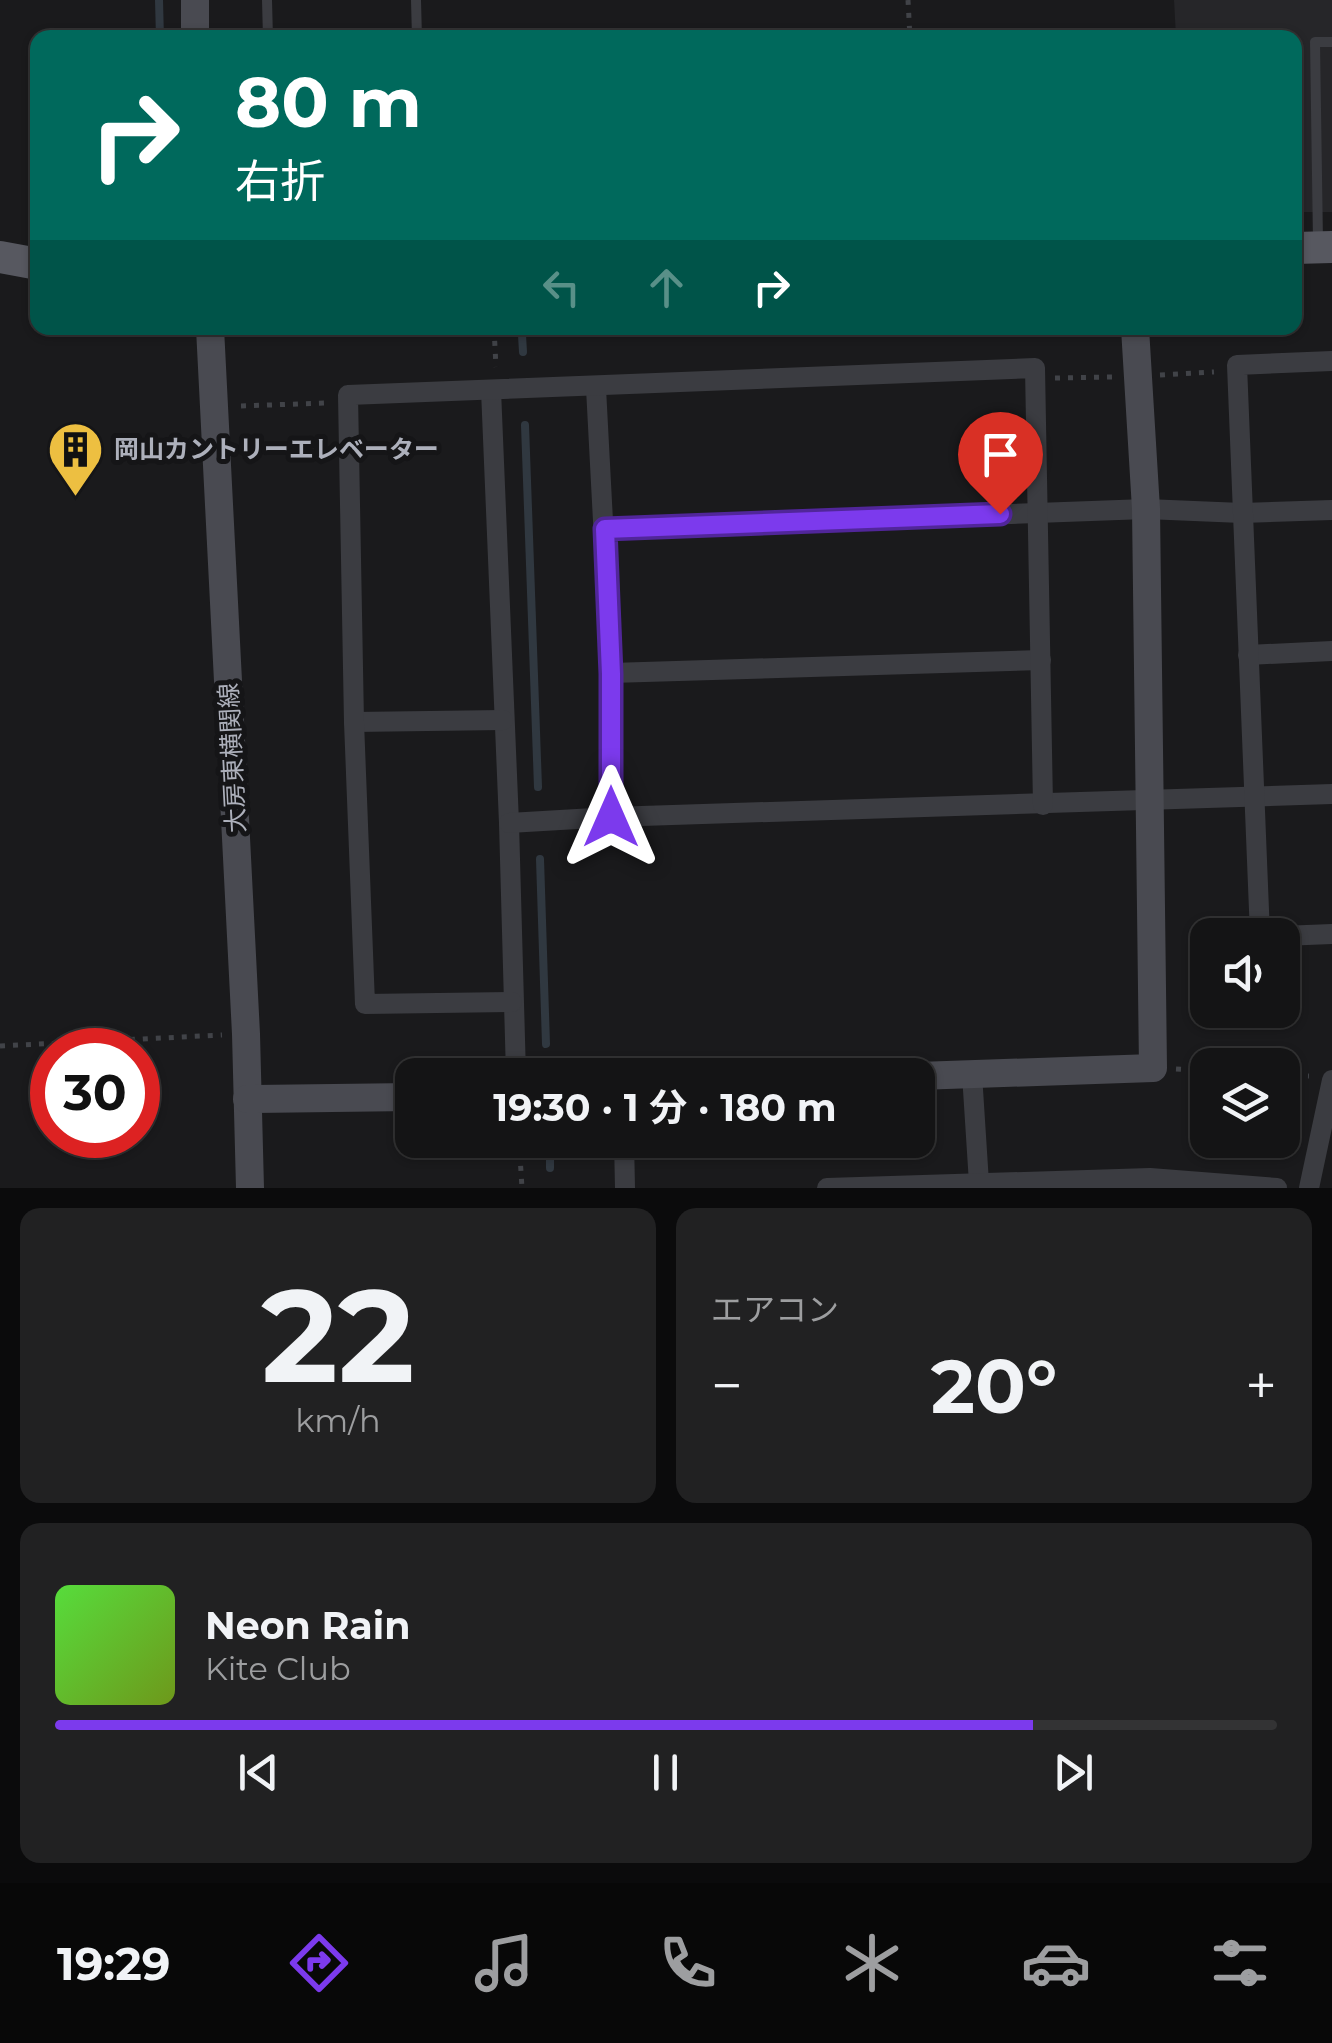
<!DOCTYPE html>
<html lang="ja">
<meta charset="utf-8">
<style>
:root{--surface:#141415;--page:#212122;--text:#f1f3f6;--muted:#9d9ea0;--line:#333334;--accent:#7c3aed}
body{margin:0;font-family:Montserrat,"Noto Sans JP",sans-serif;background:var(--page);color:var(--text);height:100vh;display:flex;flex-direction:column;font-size:38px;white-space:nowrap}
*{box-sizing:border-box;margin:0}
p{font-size:32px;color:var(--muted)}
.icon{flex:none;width:55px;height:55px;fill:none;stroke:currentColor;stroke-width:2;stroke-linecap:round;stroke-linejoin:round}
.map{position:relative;height:1188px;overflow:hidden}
.drawer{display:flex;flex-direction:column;gap:20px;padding:20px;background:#0b0b0c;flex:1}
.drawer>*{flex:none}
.guide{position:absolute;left:30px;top:30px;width:1272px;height:305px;border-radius:20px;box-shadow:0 2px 8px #0004,0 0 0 2px var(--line);background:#00695c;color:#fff;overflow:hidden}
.buttons{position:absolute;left:1190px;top:918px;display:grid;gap:20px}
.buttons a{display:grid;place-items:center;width:110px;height:110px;border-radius:20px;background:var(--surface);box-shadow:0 2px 8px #0004,0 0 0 2px var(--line);font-size:50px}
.speed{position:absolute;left:30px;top:1028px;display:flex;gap:20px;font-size:50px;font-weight:700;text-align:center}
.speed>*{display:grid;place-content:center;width:130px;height:130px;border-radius:50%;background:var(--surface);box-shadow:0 2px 8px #0004,0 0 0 2px var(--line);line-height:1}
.speed .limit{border:15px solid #d22;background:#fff;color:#111}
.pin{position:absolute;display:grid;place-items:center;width:85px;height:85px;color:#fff;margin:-102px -42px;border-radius:50% 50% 50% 0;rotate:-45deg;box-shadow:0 0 10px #0007}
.pin .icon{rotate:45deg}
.me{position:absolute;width:110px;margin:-55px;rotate:0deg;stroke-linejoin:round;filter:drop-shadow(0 0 8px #0008)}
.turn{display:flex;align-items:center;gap:35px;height:210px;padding:0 40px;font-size:45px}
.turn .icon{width:130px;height:130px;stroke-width:2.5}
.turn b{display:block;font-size:70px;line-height:85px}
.lanes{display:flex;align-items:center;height:95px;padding:0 40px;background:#0003;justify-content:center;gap:50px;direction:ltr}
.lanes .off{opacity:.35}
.big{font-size:75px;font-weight:700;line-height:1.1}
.drawer .card{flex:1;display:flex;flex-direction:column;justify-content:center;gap:15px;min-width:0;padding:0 35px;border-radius:20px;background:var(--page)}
.drawer .dial{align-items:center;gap:0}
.dial b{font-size:130px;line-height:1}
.song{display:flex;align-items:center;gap:30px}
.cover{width:120px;height:120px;border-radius:15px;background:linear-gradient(135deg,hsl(110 70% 55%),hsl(80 70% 35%))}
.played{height:10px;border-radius:5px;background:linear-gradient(90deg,var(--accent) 80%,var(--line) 80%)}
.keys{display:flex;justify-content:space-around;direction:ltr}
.heat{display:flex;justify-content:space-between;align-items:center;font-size:55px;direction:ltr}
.drawer .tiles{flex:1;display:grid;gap:20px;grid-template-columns:1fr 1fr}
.card:last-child{grid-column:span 2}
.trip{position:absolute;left:395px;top:1058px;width:540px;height:100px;border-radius:20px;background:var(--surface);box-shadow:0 2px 8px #0004,0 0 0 2px var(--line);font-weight:700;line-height:100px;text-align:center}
.menu{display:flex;height:160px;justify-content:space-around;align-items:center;background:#080808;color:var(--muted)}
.menu .icon{width:70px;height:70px}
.menu .selected{color:var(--accent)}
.menu b{font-size:45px;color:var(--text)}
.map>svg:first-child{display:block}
</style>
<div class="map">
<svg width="1332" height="1188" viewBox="0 0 1332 1188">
<rect width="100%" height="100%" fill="#1a1a1c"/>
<!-- built -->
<polygon fill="#262629" points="1174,0 1332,0 1332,212 1295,212 1295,38 1176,37"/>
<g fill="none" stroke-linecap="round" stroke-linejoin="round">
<!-- stream -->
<g stroke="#303840" stroke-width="8">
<polyline points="159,0 160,38"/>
<polyline points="522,335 523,352"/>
<polyline points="525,425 538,787"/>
<polyline points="540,859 546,1044"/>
<polyline points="550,1140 550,1168"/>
</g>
<!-- path -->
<g stroke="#414348" stroke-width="5" stroke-dasharray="5 8" stroke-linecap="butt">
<polyline points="908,0 910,38"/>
<polyline points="494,328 496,367"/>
<polyline points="1160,375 1214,372"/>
<polyline points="1055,378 1114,377"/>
<polyline points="241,406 325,403"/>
<polyline points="0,1046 222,1035"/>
<polyline points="1176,1069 1208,1071"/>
<polyline points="1282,1075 1309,1076"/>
<polyline points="519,1140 522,1188"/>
</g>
<!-- lane -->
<g stroke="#3b3c41" stroke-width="10">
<polyline points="267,0 268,38"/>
<polyline points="416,0 417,38"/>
<polyline points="1318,242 1315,42 1332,42"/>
</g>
<!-- street -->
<g stroke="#3b3c41" stroke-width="20">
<polyline points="596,388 611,673 611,817"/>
<polyline points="491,390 509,823 516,1075"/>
<polyline points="605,529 1146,509 1242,513 1332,510"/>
<polyline points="1248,655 1332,651"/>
<polyline points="611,673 1041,660"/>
<polyline points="354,722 503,720"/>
<polyline points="509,823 611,817 1332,794"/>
<polyline points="1260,935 1237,365 1332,361"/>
<polyline points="1282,936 1332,934"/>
<polyline points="512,1002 365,1004 354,722 348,395 1035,368 1043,805"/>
<polyline points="972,1074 979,1183"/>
<polyline points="624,1140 625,1188"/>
<polyline points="827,1188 1150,1178 1277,1188"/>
<polyline points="1309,1188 1332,1080"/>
</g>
<!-- secondary -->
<g stroke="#494a51" stroke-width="28">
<polyline points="195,38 195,0"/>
<polyline points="210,328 246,1034 250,1188"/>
<polyline points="918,1076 1153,1068 1146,509 1135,328"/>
<polyline points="247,1099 412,1097"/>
</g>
<!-- primary -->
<g stroke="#575860" stroke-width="32">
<polyline points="1295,248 1332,247"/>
<polyline points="0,257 38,264"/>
</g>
</g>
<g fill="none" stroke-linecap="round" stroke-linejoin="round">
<defs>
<polyline id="route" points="611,817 611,674 605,529 1000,514"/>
</defs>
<!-- route casing -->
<use href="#route" stroke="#51269a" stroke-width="25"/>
<!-- route -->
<use href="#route" stroke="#7c3aed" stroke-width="18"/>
</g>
<!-- icons -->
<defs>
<symbol id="building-pin" viewBox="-11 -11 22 30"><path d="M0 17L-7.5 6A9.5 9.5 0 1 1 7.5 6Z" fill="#edbf41" stroke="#151517"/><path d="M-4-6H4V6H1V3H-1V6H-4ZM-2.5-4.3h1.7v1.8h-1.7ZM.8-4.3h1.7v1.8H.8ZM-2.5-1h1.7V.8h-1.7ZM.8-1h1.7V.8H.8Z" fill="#111"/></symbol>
</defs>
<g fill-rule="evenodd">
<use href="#building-pin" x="44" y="418" width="63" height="86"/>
</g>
<g text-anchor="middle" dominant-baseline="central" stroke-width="10" stroke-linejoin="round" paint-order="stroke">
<!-- poi labels -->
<g font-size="25" font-weight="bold" fill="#adb0bb" stroke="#151517" text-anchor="start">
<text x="114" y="449">岡山カントリーエレベーター</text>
</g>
<!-- street labels -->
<g font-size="25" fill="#adb0bb" stroke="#151517">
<text transform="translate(232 758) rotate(-93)">大房東横関線</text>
</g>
</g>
</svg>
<div class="buttons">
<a><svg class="icon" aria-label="sound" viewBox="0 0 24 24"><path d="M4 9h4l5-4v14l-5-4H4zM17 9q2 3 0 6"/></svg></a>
<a><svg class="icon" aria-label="layers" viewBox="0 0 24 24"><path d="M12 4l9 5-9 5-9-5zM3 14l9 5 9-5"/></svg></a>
</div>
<div class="speed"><div class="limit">30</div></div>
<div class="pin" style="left:1000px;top:514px;background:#d93025"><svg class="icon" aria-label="arrive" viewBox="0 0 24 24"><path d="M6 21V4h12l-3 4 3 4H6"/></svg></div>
<svg class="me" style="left:611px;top:817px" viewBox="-20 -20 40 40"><path d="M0-17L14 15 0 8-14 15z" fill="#7c3aed" stroke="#fff" stroke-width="4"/></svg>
<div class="trip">19:30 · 1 分 · 180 m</div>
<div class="guide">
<div class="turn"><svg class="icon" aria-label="right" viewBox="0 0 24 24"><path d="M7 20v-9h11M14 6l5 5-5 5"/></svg><div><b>80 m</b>右折</div></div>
<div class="lanes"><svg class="icon off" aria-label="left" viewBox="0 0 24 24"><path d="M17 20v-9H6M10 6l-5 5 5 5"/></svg><svg class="icon off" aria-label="ahead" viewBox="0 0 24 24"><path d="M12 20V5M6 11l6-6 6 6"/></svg><svg class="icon" aria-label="right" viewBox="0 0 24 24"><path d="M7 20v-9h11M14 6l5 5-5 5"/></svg></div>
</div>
</div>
<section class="drawer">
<div class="tiles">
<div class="card dial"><b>22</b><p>km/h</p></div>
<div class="card"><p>エアコン</p>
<div class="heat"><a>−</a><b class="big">20°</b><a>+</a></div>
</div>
<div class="card">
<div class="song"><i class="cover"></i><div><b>Neon Rain</b><p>Kite Club</p></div></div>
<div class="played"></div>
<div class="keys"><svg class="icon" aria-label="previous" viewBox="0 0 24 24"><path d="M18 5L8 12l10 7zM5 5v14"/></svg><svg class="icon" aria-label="pause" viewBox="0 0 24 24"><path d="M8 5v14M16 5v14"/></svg><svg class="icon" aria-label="next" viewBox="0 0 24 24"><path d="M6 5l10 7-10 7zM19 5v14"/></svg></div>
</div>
</div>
</section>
<nav class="menu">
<b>19:29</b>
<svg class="icon selected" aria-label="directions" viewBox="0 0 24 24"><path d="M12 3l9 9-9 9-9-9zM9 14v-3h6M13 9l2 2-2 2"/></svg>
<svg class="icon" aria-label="music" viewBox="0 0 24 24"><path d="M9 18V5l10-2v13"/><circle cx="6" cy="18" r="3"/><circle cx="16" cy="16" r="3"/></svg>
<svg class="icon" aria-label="phone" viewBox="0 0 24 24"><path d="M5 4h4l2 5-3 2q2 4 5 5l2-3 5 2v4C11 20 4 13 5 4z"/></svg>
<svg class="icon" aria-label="climate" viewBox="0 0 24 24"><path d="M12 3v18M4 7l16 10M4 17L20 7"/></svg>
<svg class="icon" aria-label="car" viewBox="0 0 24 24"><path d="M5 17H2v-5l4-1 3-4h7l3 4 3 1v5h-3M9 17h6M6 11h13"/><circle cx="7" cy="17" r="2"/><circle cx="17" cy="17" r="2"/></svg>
<svg class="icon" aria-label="filters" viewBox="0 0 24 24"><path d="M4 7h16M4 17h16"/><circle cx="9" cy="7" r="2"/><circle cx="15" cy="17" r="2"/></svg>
</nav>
